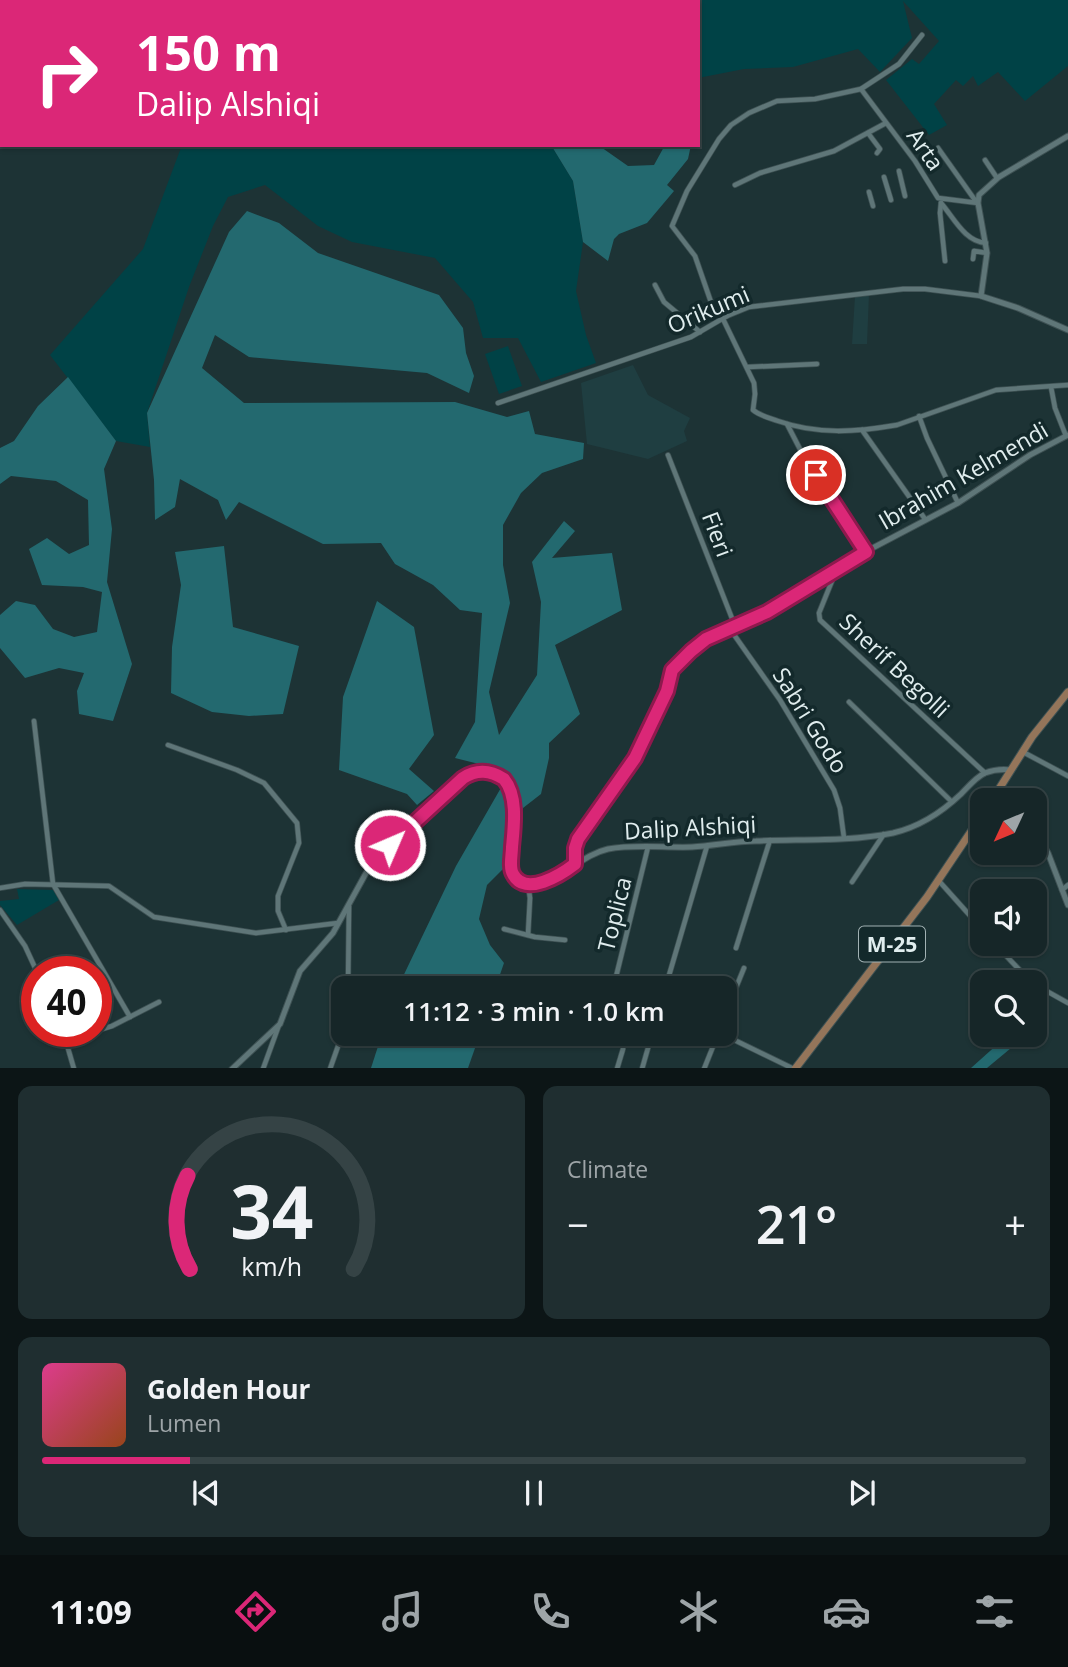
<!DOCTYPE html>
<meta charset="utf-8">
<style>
:root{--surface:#162628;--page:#1f2e30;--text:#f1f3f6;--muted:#9ea5a8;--line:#354345;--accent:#db2777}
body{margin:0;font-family:"Open Sans",sans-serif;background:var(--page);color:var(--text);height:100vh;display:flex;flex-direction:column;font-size:26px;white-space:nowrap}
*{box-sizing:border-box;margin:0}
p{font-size:23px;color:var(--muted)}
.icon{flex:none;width:38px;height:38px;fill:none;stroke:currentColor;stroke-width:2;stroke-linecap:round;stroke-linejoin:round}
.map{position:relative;height:1068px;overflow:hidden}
.sheet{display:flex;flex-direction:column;gap:18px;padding:18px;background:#0c1516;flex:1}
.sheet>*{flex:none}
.guide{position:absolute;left:0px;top:0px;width:700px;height:147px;box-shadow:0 2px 5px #0004,0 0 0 2px var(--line);background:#db2777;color:#fff;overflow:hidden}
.needle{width:46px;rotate:226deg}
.controls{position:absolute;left:970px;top:788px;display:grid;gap:14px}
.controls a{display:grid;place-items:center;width:77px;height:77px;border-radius:14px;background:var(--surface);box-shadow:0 2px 5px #0004,0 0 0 2px var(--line);font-size:35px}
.speed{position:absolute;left:21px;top:956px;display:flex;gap:14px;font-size:35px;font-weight:700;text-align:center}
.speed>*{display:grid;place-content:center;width:91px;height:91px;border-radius:50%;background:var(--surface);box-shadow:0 2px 5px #0004,0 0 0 2px var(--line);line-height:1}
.speed .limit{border:10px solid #d22;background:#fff;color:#111}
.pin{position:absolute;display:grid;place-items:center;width:60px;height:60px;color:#fff;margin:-30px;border:4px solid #fff;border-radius:50%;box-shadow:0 2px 7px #0007}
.me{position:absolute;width:77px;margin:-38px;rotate:45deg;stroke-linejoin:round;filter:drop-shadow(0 0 5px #0008)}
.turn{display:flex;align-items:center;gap:24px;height:147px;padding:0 21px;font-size:32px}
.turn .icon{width:91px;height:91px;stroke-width:2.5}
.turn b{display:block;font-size:49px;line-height:60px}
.big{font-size:52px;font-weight:600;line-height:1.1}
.sheet .card{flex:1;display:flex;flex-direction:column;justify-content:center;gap:10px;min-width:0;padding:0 24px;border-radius:14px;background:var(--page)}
.sheet .dial{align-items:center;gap:0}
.dial svg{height:182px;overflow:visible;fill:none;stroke:var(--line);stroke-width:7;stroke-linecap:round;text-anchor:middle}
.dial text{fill:var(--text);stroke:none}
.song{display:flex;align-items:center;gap:21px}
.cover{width:84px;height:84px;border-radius:10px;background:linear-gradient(135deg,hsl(330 70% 55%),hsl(20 70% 35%))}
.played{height:7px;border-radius:4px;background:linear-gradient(90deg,var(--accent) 15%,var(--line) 15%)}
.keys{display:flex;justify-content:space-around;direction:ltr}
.heat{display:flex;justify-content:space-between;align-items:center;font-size:38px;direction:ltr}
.sheet .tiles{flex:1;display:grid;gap:18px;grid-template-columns:1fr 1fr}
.card:last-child{grid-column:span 2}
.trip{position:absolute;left:331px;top:976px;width:406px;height:70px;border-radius:14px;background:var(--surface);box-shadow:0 2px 5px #0004,0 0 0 2px var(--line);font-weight:600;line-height:70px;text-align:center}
.tab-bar{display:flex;height:112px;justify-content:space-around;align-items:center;background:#090f10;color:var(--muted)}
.tab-bar .icon{width:49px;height:49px}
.tab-bar .on{color:var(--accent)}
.tab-bar b{font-size:32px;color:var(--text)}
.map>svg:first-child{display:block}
</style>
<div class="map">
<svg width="1068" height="1069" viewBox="0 0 1068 1069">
<rect width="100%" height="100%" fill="#1d3335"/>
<!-- built -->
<g fill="#1f3e41">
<polygon points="869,294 867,344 852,344 855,296"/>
<polygon points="633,365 648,395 690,418 684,431 687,441 648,459 587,444 581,383"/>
</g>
<!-- green -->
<g fill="#004246">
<rect x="237" y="0" width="200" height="2"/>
<polygon points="635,0 1068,0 1068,66 1025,101 998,72 978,86 973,76 963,86 956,80 934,104 947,125 929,135 886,80 912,59 919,64 939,41 903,1 912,38 880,72 858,49 793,67 744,69 698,78 698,2"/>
<polygon points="182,145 551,145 573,181 583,242 576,291 586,335 596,363 541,382 518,338 483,338 473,302 435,258 352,242 318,226 265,185 228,197 213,226 189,287 147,413 150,447 116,441 50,355 143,249"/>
<polygon points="508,346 522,386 499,394 485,354"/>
<polygon points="17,889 53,890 59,900 17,925 0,905 0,901 19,899"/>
</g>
<!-- forest -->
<g fill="#23696f">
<polygon points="551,145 598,145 628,166 654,165 665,145 691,145 688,159 667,185 674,191 647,223 619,234 614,239 608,261 583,242 573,181"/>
<polygon points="247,211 279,223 318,253 439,295 463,328 466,353 474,376 469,393 427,373 249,357 215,335 202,368 244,403 455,402 507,417 529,411 535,434 584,443 583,459 542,473 521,493 503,525 503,565 510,603 489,692 499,735 537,675 541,602 532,562 564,521 575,531 552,558 612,553 622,610 555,645 580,714 549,743 549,758 541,794 523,808 509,863 487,885 479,919 490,945 504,963 495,989 397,989 456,866 502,786 483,765 455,758 475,722 482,613 460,610 433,585 395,564 381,543 323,544 239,502 226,520 218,500 180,479 175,507 155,520 154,480 147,413 229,232"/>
<polygon points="68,377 116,441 104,469 112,529 107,582 132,664 113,721 79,714 77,691 84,673 59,668 25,678 0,648 0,615 16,601 35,605 53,629 74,637 97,632 102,592 83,587 42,585 29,549 47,538 69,554 89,545 88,500 56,481 11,476 0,484 0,448 14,441 38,406"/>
<polygon points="224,546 233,627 299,646 283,714 249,716 212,712 171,693 172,647 181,585 175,552"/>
<polygon points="377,601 414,627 434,735 409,769 434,791 417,805 407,794 339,770 343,697"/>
<polygon points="382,1034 480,1034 468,1068 371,1068"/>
<polygon points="1009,1034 1028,1034 987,1068 971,1068"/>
</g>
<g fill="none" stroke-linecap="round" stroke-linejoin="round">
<defs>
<g id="minor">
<polyline points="481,0 485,2"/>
<polyline points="518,2 518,0"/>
<polyline points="861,89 915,161 938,198 978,203"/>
<polyline points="868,133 880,149 877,153"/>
<polyline points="938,148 977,203"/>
<polyline points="985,160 997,178"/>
<polyline points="899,171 905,196"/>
<polyline points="884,177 891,200"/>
<polyline points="735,185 760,173 834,151 886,123"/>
<polyline points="869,192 873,206"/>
<path d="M941,203C954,218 965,242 986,243"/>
<polyline points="941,203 940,213 945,261"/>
<polyline points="973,259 974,251 987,253"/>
<polyline points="655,285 664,302 700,332"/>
<polyline points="727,316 712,305 695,256 672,226 687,191 719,139 731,125 749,113 777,101 815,99 861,89 899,64 922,35"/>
<path d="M723,319L754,383L755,394L753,410C760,416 770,418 778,421C818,435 856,432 897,425L996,390L1068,385"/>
<polyline points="748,367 817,364"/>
<polyline points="1051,387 1055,408 1066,436"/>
<polyline points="498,403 691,337 727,316 749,307 903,289 925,289 981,296"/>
<polyline points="919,416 927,438 958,503"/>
<polyline points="787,424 802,453 865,552"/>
<polyline points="862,430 925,519"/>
<polyline points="668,455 735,626"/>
<polyline points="836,571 819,613 820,620 985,773"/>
<polyline points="730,629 780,700 834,790 840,808 844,838"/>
<polyline points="849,702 952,802"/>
<polyline points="34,721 53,884 130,1017"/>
<polyline points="168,745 237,770 264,783 297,823 299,843 278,896 278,911 286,930"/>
<polyline points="1023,752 1068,776"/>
<polyline points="939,881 982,929"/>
<polyline points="852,882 884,834"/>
<polyline points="528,884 530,898 528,935"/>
<polyline points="0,888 25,884 109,886 154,917 256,933 338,923"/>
<polyline points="1062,890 1068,885"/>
<polyline points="0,910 25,946 37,972"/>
<polyline points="504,929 535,937 565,940"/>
<polyline points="994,943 1031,982"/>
<polyline points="736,948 770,840"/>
<polyline points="1034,984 1068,1003"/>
<polyline points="348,989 349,906"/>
<polyline points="613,989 648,847"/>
<polyline points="665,989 707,846"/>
<polyline points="724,1017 744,968"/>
<polyline points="63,1031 74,1069"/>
<polyline points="96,1031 112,1026 159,1002"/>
<polyline points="722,1034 794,1069"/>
<polyline points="66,1037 96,1031"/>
<polyline points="601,1040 602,1034"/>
<polyline points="263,1069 279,1025"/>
<polyline points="330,1069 343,1032"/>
<polyline points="617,1069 623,1049"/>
<polyline points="642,1069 652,1034"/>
<polyline points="704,1069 718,1034"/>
</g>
<g id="tertiary">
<polyline points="1068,136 999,177 979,195 978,203 987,253 981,296 1018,308 1068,330"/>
<polyline points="996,793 1006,800"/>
<polyline points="1034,831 1048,853 1068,905"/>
<polyline points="575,864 575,848 582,830 635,758 667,691 672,670 699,644 767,612 865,552 958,503 1030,455 1068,435"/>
<path d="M232,1069L280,1024L300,971L333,933L371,864L463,777C472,772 482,770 493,773C543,787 474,912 552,879C572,870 586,854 608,849C635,844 665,848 692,847C714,846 734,841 756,841C801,839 848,842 893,833C919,827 942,812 961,794C968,787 976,777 985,773C993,770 1003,769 1011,770"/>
</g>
<g id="primary">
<polyline points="992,800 1032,737 1068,692"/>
<polyline points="795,1069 927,897 982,815"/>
</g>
</defs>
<!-- minor casing -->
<use href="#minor" stroke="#3e5153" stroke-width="6"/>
<!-- tertiary casing -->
<use href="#tertiary" stroke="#3e5153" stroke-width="7"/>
<!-- primary casing -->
<use href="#primary" stroke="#3e5153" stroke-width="9"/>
<!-- minor -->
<use href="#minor" stroke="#5f7678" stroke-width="4.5"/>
<!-- tertiary -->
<use href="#tertiary" stroke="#5f7678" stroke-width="5"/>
<!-- primary -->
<use href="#primary" stroke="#94755a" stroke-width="7"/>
</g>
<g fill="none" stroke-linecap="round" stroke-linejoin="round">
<defs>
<path id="route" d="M390,845L463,778C477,769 490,770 504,779C518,796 514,826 512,847C512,855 509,867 513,874C525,898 562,874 575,864V848L578,839L635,758L667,691L672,670L691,651L706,639L767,612L866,552L816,475"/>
</defs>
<!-- route casing -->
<use href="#route" stroke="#8e194d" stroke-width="18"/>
<!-- route -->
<use href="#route" stroke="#db2777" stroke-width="12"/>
</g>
<g text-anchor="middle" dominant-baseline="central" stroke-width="7" stroke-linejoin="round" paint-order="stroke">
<!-- shield labels -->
<rect fill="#13292b" stroke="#a2b2b4" stroke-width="2" x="859" y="926.5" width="66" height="35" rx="5"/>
<g font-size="21" font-weight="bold" fill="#e0edee">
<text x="892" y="944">M-25</text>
</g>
<!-- street labels -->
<g font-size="23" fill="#e0edee" stroke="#13292b">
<text transform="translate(926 149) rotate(55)">Arta</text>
<text transform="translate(708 309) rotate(-23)">Orikumi</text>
<text transform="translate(963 475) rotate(-30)">Ibrahim Kelmendi</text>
<text transform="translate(718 534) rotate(69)">Fieri</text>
<text transform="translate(895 665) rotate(43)">Sherif Begolli</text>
<text transform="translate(811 720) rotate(58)">Sabri Godo</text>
<text transform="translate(690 827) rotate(-3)">Dalip Alshiqi</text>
<text transform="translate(614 914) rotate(-76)">Toplica</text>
</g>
</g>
</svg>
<div class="controls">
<a><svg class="needle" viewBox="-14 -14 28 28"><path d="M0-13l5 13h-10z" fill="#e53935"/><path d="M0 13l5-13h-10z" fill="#9ea5a8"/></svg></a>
<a><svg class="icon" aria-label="sound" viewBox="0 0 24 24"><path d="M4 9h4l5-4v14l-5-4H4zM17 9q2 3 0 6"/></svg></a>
<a><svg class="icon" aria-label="search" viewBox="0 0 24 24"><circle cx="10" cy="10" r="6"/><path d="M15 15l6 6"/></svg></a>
</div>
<div class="speed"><div class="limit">40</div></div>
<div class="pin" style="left:816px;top:475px;background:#d93025"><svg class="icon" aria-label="arrive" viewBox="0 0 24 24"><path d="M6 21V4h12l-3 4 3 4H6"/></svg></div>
<svg class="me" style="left:390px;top:845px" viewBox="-20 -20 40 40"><circle r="17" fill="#db2777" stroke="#fff" stroke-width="3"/><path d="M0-11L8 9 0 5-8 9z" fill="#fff"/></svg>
<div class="trip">11:12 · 3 min · 1.0 km</div>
<div class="guide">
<div class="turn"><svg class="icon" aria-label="right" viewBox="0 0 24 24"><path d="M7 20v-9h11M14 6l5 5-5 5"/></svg><div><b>150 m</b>Dalip Alshiqi</div></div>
</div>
</div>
<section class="sheet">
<div class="tiles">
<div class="card dial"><svg viewBox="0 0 100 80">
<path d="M14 69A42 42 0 1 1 86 69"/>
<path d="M14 69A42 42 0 0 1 13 28" stroke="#db2777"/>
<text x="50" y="56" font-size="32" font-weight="700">34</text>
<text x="50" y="72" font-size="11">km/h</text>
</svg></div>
<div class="card"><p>Climate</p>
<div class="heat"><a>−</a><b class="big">21°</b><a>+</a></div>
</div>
<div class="card">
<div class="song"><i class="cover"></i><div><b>Golden Hour</b><p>Lumen</p></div></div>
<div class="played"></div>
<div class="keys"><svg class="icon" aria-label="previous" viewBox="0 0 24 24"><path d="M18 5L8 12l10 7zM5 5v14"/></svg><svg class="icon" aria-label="pause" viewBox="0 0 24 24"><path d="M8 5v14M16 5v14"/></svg><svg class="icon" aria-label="next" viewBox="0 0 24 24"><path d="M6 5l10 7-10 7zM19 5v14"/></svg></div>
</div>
</div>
</section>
<nav class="tab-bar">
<b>11:09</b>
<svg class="icon on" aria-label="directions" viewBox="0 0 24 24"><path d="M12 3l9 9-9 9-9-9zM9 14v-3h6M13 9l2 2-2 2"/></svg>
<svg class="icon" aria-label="music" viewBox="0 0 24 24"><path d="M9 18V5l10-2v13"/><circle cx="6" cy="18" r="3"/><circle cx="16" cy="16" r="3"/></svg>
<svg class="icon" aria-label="phone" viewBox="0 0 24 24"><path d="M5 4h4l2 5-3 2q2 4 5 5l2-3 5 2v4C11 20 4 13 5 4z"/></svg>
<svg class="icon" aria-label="climate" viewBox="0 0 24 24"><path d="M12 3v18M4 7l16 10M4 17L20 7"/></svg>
<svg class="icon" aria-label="car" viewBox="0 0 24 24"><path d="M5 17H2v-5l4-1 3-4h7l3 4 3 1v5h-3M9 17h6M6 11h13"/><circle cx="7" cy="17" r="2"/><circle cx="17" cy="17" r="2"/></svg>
<svg class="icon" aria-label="filters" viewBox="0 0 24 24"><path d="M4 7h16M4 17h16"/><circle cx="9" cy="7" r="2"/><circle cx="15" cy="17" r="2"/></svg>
</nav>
